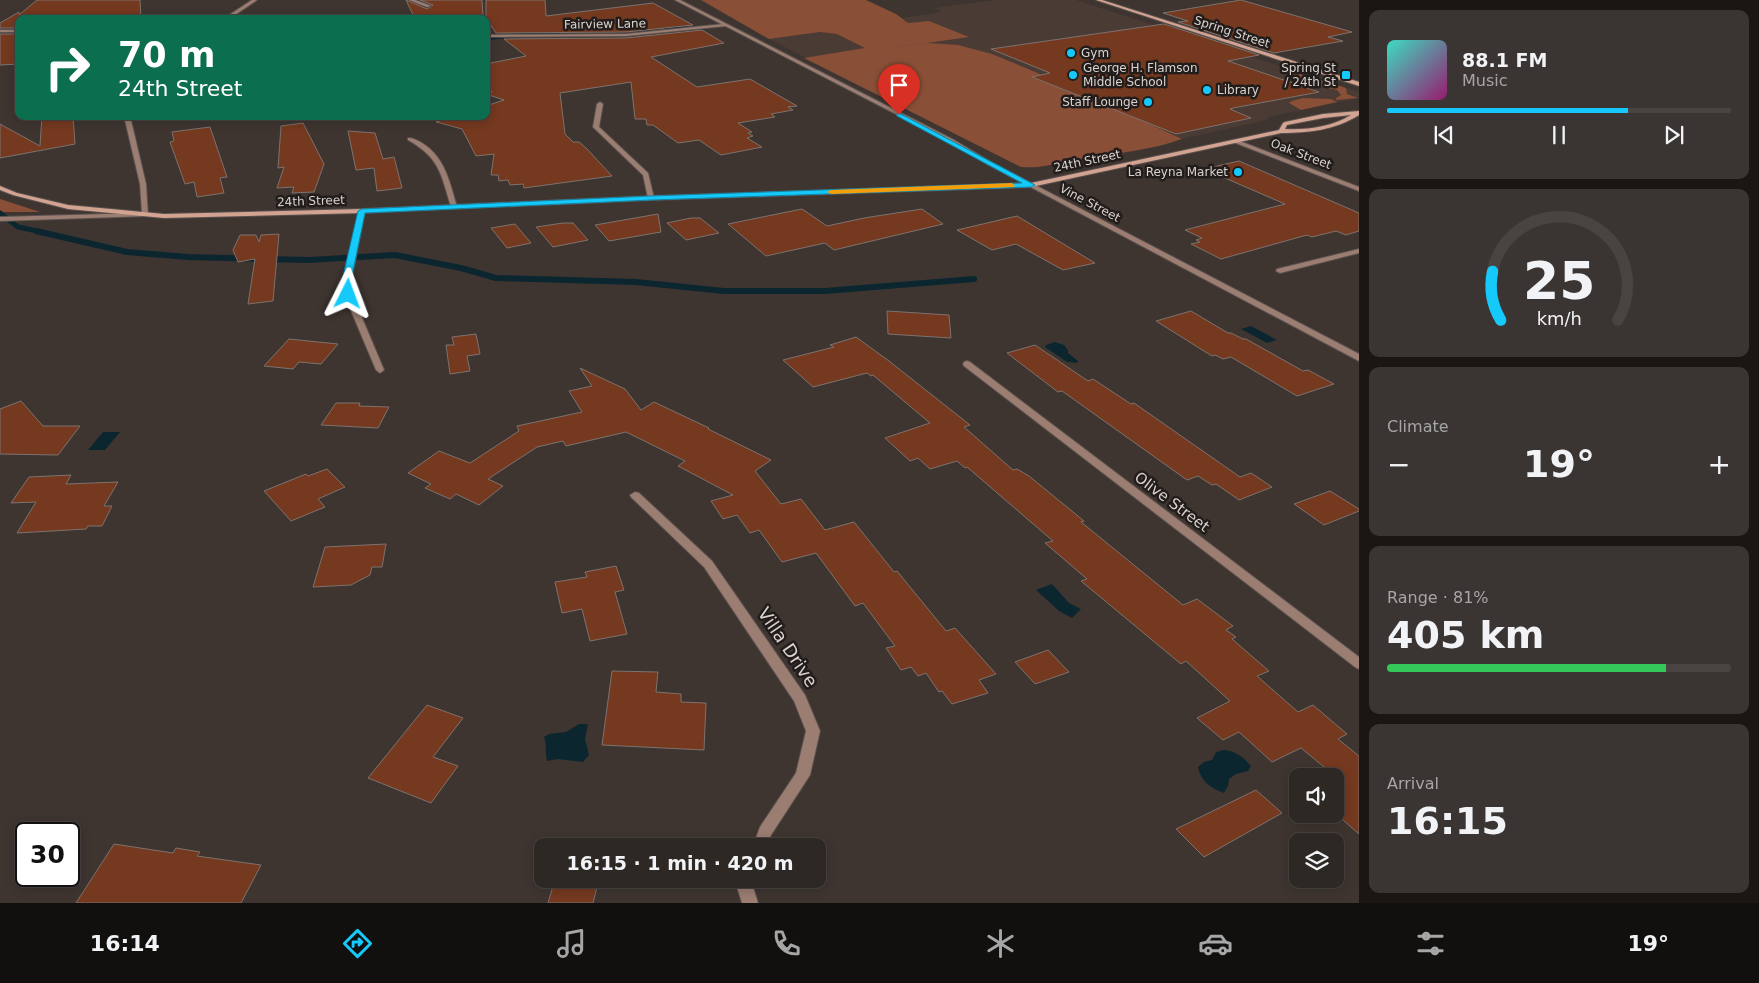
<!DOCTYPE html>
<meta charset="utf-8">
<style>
:root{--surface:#2e2825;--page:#3a3432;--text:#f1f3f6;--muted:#a7a6a7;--line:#494442;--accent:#15cafb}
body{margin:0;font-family:"DejaVu Sans",sans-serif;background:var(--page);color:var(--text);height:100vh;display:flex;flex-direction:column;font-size:19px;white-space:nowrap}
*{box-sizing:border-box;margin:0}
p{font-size:16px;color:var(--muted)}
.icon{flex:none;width:28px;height:28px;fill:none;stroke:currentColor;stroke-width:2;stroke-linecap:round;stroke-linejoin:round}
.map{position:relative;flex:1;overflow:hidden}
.side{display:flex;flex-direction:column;gap:10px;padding:10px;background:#191614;width:400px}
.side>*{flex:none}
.hud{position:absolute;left:15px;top:15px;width:475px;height:105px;border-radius:10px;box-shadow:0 2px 12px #0003,0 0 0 1px var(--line);background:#0b6e4f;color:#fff;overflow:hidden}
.controls{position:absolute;left:1289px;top:768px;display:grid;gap:10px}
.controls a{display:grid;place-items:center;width:55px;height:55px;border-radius:10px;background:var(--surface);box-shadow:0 2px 12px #0003,0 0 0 1px var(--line);font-size:25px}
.speed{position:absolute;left:15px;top:822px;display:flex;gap:10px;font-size:25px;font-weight:700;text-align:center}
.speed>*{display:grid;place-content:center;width:65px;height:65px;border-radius:50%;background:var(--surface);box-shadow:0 2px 12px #0003,0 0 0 1px var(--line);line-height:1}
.speed .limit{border:2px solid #111;border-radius:8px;background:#fff;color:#111}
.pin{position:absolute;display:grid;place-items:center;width:42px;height:42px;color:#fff;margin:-51px -21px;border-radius:50% 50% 50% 0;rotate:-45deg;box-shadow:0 0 5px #0007}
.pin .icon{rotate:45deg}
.me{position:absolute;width:55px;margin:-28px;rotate:3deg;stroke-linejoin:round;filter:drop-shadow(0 0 4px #0008)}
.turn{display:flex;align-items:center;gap:18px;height:105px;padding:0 20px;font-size:22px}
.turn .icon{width:65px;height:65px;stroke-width:2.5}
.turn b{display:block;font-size:35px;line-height:42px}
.big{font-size:38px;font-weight:700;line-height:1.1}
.side .card{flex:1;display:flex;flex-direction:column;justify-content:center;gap:8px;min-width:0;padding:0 18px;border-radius:10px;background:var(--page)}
.side .dial{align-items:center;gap:0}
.dial svg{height:130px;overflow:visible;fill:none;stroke:var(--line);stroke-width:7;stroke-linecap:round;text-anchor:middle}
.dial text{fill:var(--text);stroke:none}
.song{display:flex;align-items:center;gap:15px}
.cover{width:60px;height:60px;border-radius:8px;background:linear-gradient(135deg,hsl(170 70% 55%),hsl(320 70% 35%))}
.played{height:5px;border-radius:2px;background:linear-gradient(90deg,var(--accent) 70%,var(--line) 70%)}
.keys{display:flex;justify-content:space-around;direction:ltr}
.heat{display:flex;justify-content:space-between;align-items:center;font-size:28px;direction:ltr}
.charge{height:8px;border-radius:4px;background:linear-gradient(90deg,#34c759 81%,var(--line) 0)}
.trip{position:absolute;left:534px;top:838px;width:292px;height:50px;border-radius:10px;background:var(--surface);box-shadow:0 2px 12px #0003,0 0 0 1px var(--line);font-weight:700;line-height:50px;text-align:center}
.dock{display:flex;height:80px;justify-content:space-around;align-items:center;background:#12100f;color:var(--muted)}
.dock .icon{width:35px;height:35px}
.dock .active{color:var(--accent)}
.dock b{font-size:22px;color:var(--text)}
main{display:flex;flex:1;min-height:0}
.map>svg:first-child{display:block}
</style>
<main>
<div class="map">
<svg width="1359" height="903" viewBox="0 0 1359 903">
<rect width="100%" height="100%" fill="#3e3531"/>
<!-- built -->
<polygon fill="#4b3b35" points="995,0 1076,0 1359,92 1359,98 1268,117 1267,120 1104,156 1087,158 1035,168 1021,167 769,39 820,32 837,34 907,22 902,18 942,12 935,8"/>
<!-- green -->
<g fill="#8a4f37">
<path d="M701,0H866L896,14L908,23L929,21L969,37L871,51L928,43L958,45L992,54L1126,110L1128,114L1182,139C1152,150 1118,153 1086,158C1064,161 1043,169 1021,167L804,58L865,48L837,34L820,32L769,39Z"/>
<polygon points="1293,71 1346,88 1347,94 1358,98 1336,100 1336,98 1341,95 1337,90 1310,84 1284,72"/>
<polygon points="1303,98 1331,99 1337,102 1301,110 1289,103 1292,101"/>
<polygon points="0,199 40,212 0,212"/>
</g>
<!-- water -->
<g fill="#0b262f">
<polygon points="1251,326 1277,340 1267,343 1241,329"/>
<polygon points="1055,342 1064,345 1068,350 1068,353 1078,361 1077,363 1067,362 1045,347 1046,345"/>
<polygon points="103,432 120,432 105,450 88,450"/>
<polygon points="1052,584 1069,603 1081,609 1072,618 1059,611 1036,590"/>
<path d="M579,724H588L585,739L589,755L583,762L558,759L547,761C545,753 547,745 544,737L549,734L566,732Z"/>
<path d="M1224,750C1236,751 1243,757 1251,766L1248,771L1236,774L1229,779L1228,786L1224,793C1211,788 1201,782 1198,767L1204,762L1212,760L1216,752Z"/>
</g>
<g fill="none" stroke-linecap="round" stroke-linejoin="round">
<!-- stream-far2 -->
<g stroke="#0b262f" stroke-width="4">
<polyline points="665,27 683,27"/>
<polyline points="486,38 559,32"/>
</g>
<!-- stream-far1 -->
<polyline stroke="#0b262f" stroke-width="5" points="0,213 18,227 42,232"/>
<!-- stream -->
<polyline stroke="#0b262f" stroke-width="6" points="36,231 127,252 188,257 309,260 395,255 461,268 496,278 636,282 724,291 825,291 974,279"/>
</g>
<!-- building -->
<g fill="#75391f" stroke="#7d726e">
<polygon points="37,0 140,0 141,19 19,19 19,28 0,28 0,23 19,12 19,15"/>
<polygon points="406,0 427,9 433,5 420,0 482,0 483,15 415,19"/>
<polygon points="486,0 545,0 546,16 653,3 693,25 626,32 496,33 486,18"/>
<polygon points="1241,0 1352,32 1328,37 1343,41 1274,53 1178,22 1188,21 1163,13"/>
<polygon points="1164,24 1259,55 1228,61 1319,92 1233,108 1230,109 1251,118 1176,134 1032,77 1050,73 991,49"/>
<polygon points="702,30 724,43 651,57 697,87 750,79 797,106 788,107 793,110 771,114 775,117 738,123 752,132 748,133 753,136 747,138 762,147 721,155 699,140 678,143 653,125 647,125 646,119 635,119 631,82 560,93 565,134 573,142 579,142 587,149 612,176 524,188 523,184 510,185 508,180 499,181 498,175 491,175 494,154 476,156 462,129 436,122 454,116 486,116 486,106 504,100 486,94 492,92 486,90 486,64 526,56 504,39 626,38"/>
<polygon points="0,34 19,34 19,64 0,65"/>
<polygon points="42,116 73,116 75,144 0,158 0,124 40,146"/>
<polygon points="303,123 324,164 314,192 292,193 294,187 277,188 284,167 278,168 281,126"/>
<polygon points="210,127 227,177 220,178 224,193 197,197 194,182 185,184 170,142 174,141 172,132"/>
<polygon points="348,131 375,133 383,159 394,157 402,188 377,191 374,168 356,170"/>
<polygon points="1239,161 1359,213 1359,231 1346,235 1336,231 1312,237 1307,235 1221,259 1191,244 1200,242 1196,240 1202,238 1185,230 1285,204 1204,169"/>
<polygon points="802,209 827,226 864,218 922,209 943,224 834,250 825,243 766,256 728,224"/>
<polygon points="658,214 661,232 609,241 595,225"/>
<polygon points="1017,216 1095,263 1063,270 1016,244 992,250 957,230"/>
<polygon points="691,218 700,218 719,233 686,240 667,223"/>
<polygon points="563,223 573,223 588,240 553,247 536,227"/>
<polygon points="515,224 531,243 507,248 491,228"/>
<polygon points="279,234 273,301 248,304 255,259 238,262 233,250 240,235 256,235 259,242 261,235"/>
<polygon points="887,311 949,315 951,338 888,334"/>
<polygon points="1191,311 1228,333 1231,333 1243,339 1246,339 1303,371 1308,370 1334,384 1297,396 1231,357 1223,359 1215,355 1212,356 1156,321"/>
<polygon points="476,334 480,354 467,356 470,371 450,374 446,345 454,345 452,337"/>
<polygon points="856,337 889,361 970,425 964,427 1013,470 1017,469 1029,476 1084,521 1081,522 1183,605 1197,599 1233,626 1226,630 1236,637 1232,639 1269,671 1257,676 1298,712 1313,705 1347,734 1338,739 1359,756 1359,834 1335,813 1335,776 1301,748 1272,762 1239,732 1223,740 1197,718 1230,701 1186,661 1181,664 1081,581 1087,579 1045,543 1053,541 967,467 965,468 957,461 930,469 918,458 910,461 885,438 930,423 873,375 871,376 867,373 813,387 783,360 834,347 830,345"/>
<polygon points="289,339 338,344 321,364 299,362 293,369 264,366"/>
<polygon points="1035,345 1088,381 1093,379 1131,404 1134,403 1240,477 1251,473 1272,487 1239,500 1216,484 1212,485 1198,476 1187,480 1062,391 1058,392 1007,353"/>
<polygon points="580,368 625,389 641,410 654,402 709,428 708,429 771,460 755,471 781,504 801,499 825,530 854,522 894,572 897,571 946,631 955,628 996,674 979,680 988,693 952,704 942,691 939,692 926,673 918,676 911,667 901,670 886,648 895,646 863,603 855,606 816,553 782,562 759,530 750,533 737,515 723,519 711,501 733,495 678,466 685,461 626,432 566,446 563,441 537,447 488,479 503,486 479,505 456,494 450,499 425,488 431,484 408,473 439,451 470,463 519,431 517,426 582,412 569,391 592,386"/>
<polygon points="21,401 43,426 80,426 58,455 0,454 0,409"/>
<polygon points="336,403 360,403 359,406 389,407 378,428 321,425"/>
<polygon points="327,469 345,487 318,499 325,507 291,521 264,491 306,474 308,476"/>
<polygon points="71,475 66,484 118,482 104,506 112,506 102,526 88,526 86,529 17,533 36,502 11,503 29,477"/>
<polygon points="1330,491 1359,509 1359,511 1324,525 1294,504"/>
<polygon points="386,544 382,567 372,567 370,575 351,585 313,587 325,547"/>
<polygon points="616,566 624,590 615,592 627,634 590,641 582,609 562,613 555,582 587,577 585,572"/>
<polygon points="1048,650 1069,672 1035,684 1015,662"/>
<polygon points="612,671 658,672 656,692 681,694 681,702 706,703 704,750 602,745"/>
<polygon points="427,705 463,718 433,757 458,766 431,803 368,778"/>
<polygon points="1256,790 1282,813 1204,857 1176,829"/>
<polygon points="114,844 173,853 176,848 200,852 197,856 261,865 241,903 76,903"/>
<polygon points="555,879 599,879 593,903 548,903"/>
</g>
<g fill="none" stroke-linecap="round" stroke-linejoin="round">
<defs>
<g id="minor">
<polygon points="252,0 257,0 229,19 223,19"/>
<polygon points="409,0 415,0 431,6 427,7"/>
<polygon points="724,24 726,26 626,36 486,37 486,35 626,34"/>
<rect x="0" y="30" width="19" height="2"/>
<polygon points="600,102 603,104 599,127 648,173 654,198 653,199 648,198 643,175 593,127 597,104"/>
<polygon points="124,116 130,116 146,184 148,216 0,221 0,217 142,213 140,184"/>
<path d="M408,138C413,138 417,140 422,143C445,157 450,183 457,207L456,208L451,207C441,174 440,158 408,140Z"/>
<polygon points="1233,140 1237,140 1359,187 1359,191 1233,142"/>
<polygon points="362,209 365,211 352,276 352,294 384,370 380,373 376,370 344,294 344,276 359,211"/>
<polygon points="1359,249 1359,253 1280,273 1276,271 1277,269"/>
<polygon points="967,361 970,362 1359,657 1359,669 1355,667 964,366 963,364 964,362"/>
<polygon points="635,492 639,493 712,561 805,695 820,731 810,775 771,835 767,846 753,846 760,827 796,773 806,731 794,701 704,567 631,497 630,495"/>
<polygon points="740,879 756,879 753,887 758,903 742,903 737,887"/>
</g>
<polygon id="tertiary" points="675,0 680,0 954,140 991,162 1359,354 1359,361 987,164 950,142"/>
<g id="secondary">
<polygon points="1096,0 1102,0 1359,82 1359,86"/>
<path d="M1359,111V115C1335,130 1309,133 1281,133L1031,187L651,200L362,213L164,218L68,209L13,195L0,190V186L17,193L68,205L164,214L362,209L651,196L1031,183L1279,130L1283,123L1285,122L1323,114ZM1351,115C1331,127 1308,130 1285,129L1287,125L1323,118Z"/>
</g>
</defs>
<!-- minor casing -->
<use href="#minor" stroke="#5a514e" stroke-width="2"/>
<!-- tertiary casing -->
<use href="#tertiary" stroke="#5a514e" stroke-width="2"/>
<!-- secondary casing -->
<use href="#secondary" stroke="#5a514e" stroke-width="2"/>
<!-- minor -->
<use href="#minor" fill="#9b7d71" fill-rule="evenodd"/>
<!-- tertiary -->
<use href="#tertiary" fill="#9b7d71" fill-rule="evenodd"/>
<!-- secondary -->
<use href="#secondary" fill="#d3a391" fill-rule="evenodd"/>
</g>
<!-- route -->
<polygon fill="#15cafb" stroke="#0e83a3" points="899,113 1035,185 1031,187 651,200 365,213 352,276 353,294 348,296 344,294 343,276 358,211 362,209 651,196 1022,183 897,116 896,115"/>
<!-- slow -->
<polygon fill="#f59e0b" points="1012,183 1015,186 1014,187 831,194 827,192 831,190"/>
<!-- markers -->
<g fill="#15cafb" stroke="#221d1b" stroke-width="2">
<circle cx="1071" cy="53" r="5"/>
<circle cx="1073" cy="75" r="5"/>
<rect x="1341" y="70" width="10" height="10" rx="2.5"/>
<circle cx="1207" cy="90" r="5"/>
<circle cx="1148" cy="102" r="5"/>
<circle cx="1238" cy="172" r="5"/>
</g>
<g text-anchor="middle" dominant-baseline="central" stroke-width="5" stroke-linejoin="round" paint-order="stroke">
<!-- far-street labels -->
<g font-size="12" fill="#d9d3d0" stroke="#221d1b">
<text transform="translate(605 24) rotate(-1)">Fairview Lane</text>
<text transform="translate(1232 32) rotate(18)">Spring Street</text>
<text transform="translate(1301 154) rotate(21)">Oak Street</text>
<text transform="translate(1087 161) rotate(-12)">24th Street</text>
<text transform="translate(311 201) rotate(-2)">24th Street</text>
<text transform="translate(1090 203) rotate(28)">Vine Street</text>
</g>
<!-- far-poi labels -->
<g font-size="12" fill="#d9d3d0" stroke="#221d1b" text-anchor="start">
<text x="1081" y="53">Gym</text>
<text x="1083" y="68">George H. Flamson<tspan x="1083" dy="14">Middle School</tspan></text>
<text x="1336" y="68" text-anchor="end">Spring St<tspan x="1336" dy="14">/ 24th St</tspan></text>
<text x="1217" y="90">Library</text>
<text x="1138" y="102" text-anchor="end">Staff Lounge</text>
<text x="1228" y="172" text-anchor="end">La Reyna Market</text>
</g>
<!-- street labels -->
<g font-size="15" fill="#d9d3d0" stroke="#221d1b">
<text transform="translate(1172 502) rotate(37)">Olive Street</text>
</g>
<!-- near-street labels -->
<g font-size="18" fill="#d9d3d0" stroke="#221d1b">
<text transform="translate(788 647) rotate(56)">Villa Drive</text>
</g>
</g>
</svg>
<div class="controls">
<a><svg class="icon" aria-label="sound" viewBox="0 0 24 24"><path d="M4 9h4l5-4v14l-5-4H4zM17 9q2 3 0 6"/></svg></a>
<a><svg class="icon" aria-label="layers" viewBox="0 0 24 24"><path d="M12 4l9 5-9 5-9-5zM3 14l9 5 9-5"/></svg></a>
</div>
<div class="speed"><div class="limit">30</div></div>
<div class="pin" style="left:899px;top:115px;background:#d93025"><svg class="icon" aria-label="arrive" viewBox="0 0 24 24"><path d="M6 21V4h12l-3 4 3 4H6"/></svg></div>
<svg class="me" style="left:348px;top:294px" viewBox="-20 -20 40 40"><path d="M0-17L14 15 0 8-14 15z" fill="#15cafb" stroke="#fff" stroke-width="4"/></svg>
<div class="trip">16:15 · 1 min · 420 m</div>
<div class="hud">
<div class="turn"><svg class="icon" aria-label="right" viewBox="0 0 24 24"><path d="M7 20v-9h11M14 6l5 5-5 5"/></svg><div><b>70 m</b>24th Street</div></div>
</div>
</div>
<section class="side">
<div class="card">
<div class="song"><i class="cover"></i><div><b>88.1 FM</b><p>Music</p></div></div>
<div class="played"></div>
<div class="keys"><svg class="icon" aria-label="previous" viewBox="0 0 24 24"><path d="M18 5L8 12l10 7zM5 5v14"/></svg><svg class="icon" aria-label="pause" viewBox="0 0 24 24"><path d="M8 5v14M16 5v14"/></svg><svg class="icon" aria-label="next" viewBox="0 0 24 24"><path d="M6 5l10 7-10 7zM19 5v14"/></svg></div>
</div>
<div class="card dial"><svg viewBox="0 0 100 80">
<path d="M14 69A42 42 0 1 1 86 69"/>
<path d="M14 69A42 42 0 0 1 9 39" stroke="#15cafb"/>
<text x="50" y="56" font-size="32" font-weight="700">25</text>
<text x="50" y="72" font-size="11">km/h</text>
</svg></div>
<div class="card"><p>Climate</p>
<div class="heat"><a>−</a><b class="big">19°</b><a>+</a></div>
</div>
<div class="card"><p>Range · 81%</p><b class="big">405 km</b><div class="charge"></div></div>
<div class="card"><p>Arrival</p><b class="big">16:15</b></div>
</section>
</main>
<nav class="dock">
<b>16:14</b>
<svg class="icon active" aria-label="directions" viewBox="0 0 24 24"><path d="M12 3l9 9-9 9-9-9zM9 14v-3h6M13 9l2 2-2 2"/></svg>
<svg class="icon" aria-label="music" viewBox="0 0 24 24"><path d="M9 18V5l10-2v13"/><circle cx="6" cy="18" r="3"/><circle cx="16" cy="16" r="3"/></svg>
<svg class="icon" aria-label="phone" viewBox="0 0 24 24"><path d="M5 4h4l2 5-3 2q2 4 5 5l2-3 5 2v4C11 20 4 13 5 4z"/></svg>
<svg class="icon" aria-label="climate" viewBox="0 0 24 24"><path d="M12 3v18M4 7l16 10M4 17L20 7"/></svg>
<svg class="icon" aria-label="car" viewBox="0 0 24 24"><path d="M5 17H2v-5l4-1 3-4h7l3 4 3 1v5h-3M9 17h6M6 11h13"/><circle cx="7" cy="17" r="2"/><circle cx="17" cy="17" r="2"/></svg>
<svg class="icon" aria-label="filters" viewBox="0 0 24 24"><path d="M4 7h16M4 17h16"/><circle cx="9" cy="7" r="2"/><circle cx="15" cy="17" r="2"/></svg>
<b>19°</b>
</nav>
